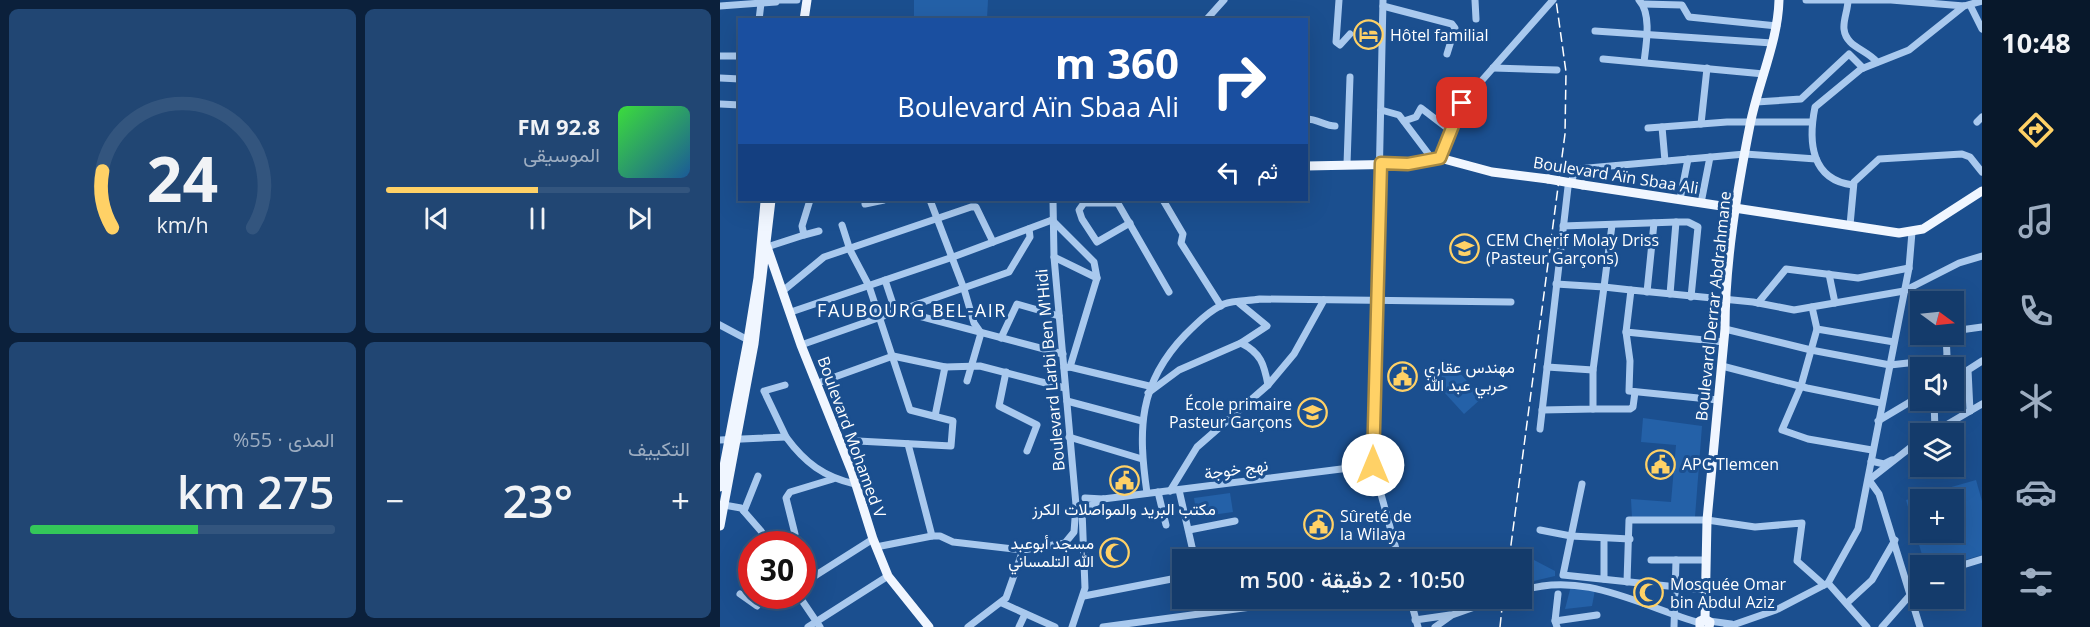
<!DOCTYPE html>
<html lang="ar">
<meta charset="utf-8">
<style>
:root{--surface:#143b6b;--page:#214673;--text:#f1f3f6;--muted:#9dadc1;--line:#33557e;--accent:#ffd166}
body{margin:0;font-family:"Open Sans",Vazirmatn,sans-serif;background:var(--page);color:var(--text);direction:rtl;height:100vh;display:flex;flex-direction:column;font-size:22px;white-space:nowrap}
*{box-sizing:border-box;margin:0}
p{font-size:20px;color:var(--muted)}
.icon{flex:none;width:33px;height:33px;fill:none;stroke:currentColor;stroke-width:2;stroke-linecap:round;stroke-linejoin:round}
.map{position:relative;flex:1;overflow:hidden;direction:ltr}
.drawer{display:flex;flex-direction:column;gap:9px;padding:9px;background:#0b203b;width:720px}
.drawer>*{flex:none}
.hud{position:absolute;left:18px;top:18px;width:570px;height:183px;border-radius:0px;box-shadow:0 6px 24px #0002,0 0 0 2px var(--line);direction:rtl;background:#1a4fa0;color:#fff;overflow:hidden}
.needle{width:39px;rotate:105deg}
.buttons{position:absolute;left:1190px;top:291px;display:grid;gap:12px}
.buttons a{display:grid;place-items:center;width:54px;height:54px;border-radius:0px;background:var(--surface);box-shadow:0 6px 24px #0002,0 0 0 2px var(--line);font-size:30px}
.speed{position:absolute;left:18px;top:531px;display:flex;gap:12px;font-size:30px;font-weight:700;text-align:center}
.speed>*{display:grid;place-content:center;width:78px;height:78px;border-radius:50%;background:var(--surface);box-shadow:0 6px 24px #0002,0 0 0 2px var(--line);line-height:1}
.speed .limit{border:9px solid #d22;background:#fff;color:#111}
.pin{position:absolute;display:grid;place-items:center;width:51px;height:51px;color:#fff;margin:-26px;border-radius:12px;box-shadow:0 3px 9px #0006}
.me{position:absolute;width:66px;margin:-33px;rotate:0deg;stroke-linejoin:round;filter:drop-shadow(0 0 4px #0008)}
.turn{display:flex;align-items:center;gap:21px;height:126px;padding:0 30px;font-size:27px}
.turn .icon{width:78px;height:78px;stroke-width:2.5}
.turn b{display:block;font-size:42px;line-height:51px}
.then{display:flex;align-items:center;height:57px;padding:0 30px;background:#0003;gap:12px;font-size:22px}
.big{font-size:45px;font-weight:600;line-height:1.1}
.drawer .widget{flex:1;display:flex;flex-direction:column;justify-content:center;gap:9px;min-width:0;padding:0 21px;border-radius:9px;background:var(--page)}
.drawer .dial{align-items:center;gap:0}
.dial svg{height:156px;overflow:visible;fill:none;stroke:var(--line);stroke-width:7;stroke-linecap:round;text-anchor:middle}
.dial text{fill:var(--text);stroke:none}
.song{display:flex;align-items:center;gap:18px}
.cover{width:72px;height:72px;border-radius:9px;background:linear-gradient(135deg,hsl(120 70% 55%),hsl(210 70% 35%))}
.played{height:6px;border-radius:3px;background:linear-gradient(90deg,var(--accent) 50%,var(--line) 50%)}
.keys{display:flex;justify-content:space-around;direction:ltr}
.heat{display:flex;justify-content:space-between;align-items:center;font-size:33px;direction:ltr}
.charge{height:9px;border-radius:4px;background:linear-gradient(90deg,#34c759 55%,var(--line) 0)}
.drawer .tiles{flex:1;display:grid;gap:9px;grid-template-columns:repeat(2,1fr)}
.trip{position:absolute;left:452px;top:549px;width:360px;height:60px;border-radius:0px;background:var(--surface);box-shadow:0 6px 24px #0002,0 0 0 2px var(--line);font-weight:600;line-height:60px;text-align:center;direction:rtl}
main{display:flex;flex:1;min-height:0}
.tab-bar{display:flex;flex-direction:column;width:108px;justify-content:space-around;align-items:center;background:#08182b;color:var(--muted)}
.tab-bar .icon{width:42px;height:42px}
.tab-bar .current{color:var(--accent)}
.tab-bar b{font-size:27px;color:var(--text)}
.map>svg:first-child{display:block}
</style>
<main>
<nav class="tab-bar">
<b>10:48</b>
<svg class="icon current" aria-label="directions" viewBox="0 0 24 24"><path d="M12 3l9 9-9 9-9-9zM9 14v-3h6M13 9l2 2-2 2"/></svg>
<svg class="icon" aria-label="music" viewBox="0 0 24 24"><path d="M9 18V5l10-2v13"/><circle cx="6" cy="18" r="3"/><circle cx="16" cy="16" r="3"/></svg>
<svg class="icon" aria-label="phone" viewBox="0 0 24 24"><path d="M5 4h4l2 5-3 2q2 4 5 5l2-3 5 2v4C11 20 4 13 5 4z"/></svg>
<svg class="icon" aria-label="climate" viewBox="0 0 24 24"><path d="M12 3v18M4 7l16 10M4 17L20 7"/></svg>
<svg class="icon" aria-label="car" viewBox="0 0 24 24"><path d="M5 17H2v-5l4-1 3-4h7l3 4 3 1v5h-3M9 17h6M6 11h13"/><circle cx="7" cy="17" r="2"/><circle cx="17" cy="17" r="2"/></svg>
<svg class="icon" aria-label="filters" viewBox="0 0 24 24"><path d="M4 7h16M4 17h16"/><circle cx="9" cy="7" r="2"/><circle cx="15" cy="17" r="2"/></svg>
</nav>
<div class="map">
<svg width="1262" height="627" viewBox="0 0 1262 627">
<rect width="100%" height="100%" fill="#1b4f8f"/>
<!-- green -->
<g fill="#2461a8" fill-rule="evenodd">
<polygon points="194,0 268,0 267,19 194,19"/>
<polygon points="731,363 762,398 744,414 713,380"/>
<polygon points="923,418 982,426 975,517 912,518 911,499 951,502 956,445 921,442"/>
<path d="M1256,480L1262,501V555L1227,565H1205L1186,500ZM1200,500H1233V532H1200Z"/>
<polygon points="510,493 513,512 477,517 474,498"/>
<polygon points="793,549 835,571 835,576 801,584 801,560 792,559"/>
<polygon points="851,586 875,590 872,606 845,609"/>
</g>
<g fill="none" stroke-linecap="round" stroke-linejoin="round">
<!-- minor -->
<g stroke="#a9c9ee" stroke-width="7">
<polyline points="56,0 77,0"/>
<polyline points="619,0 616,42 620,45 630,34"/>
<polyline points="663,0 653,465 679,560"/>
<polyline points="755,0 756,19"/>
<path d="M919,0C932,14 926,45 924,62"/>
<polyline points="1086,0 1171,0 1244,6 1262,1"/>
<path d="M1128,0C1128,10 1123,20 1124,29C1126,47 1146,49 1157,62"/>
<polyline points="923,4 962,5 969,17 1057,26"/>
<polyline points="1250,5 1262,29"/>
<polyline points="0,6 56,2"/>
<polyline points="663,6 732,24 735,28 727,54"/>
<polyline points="39,20 41,3"/>
<polyline points="486,20 504,0"/>
<polyline points="875,31 1052,43"/>
<polyline points="0,56 20,56"/>
<polyline points="883,59 1044,74"/>
<polyline points="773,68 837,70"/>
<polyline points="0,78 20,79"/>
<polyline points="1036,102 1081,99 1129,54 1143,68"/>
<polyline points="0,104 20,105"/>
<polyline points="661,110 679,115 713,160"/>
<path d="M586,119C598,119 605,126 615,126"/>
<polyline points="684,121 696,117 701,108 731,131"/>
<polyline points="1257,122 1262,117"/>
<polyline points="981,124 987,68"/>
<polyline points="942,127 945,161"/>
<polyline points="928,128 1007,122 1092,122"/>
<polyline points="720,158 742,103 833,0"/>
<polyline points="627,164 630,77"/>
<path d="M1133,185C1091,180 1088,142 1095,107L1141,69L1189,50L1244,6"/>
<polyline points="960,199 968,159"/>
<polyline points="90,200 82,226 84,235 99,231"/>
<polyline points="210,200 244,289 254,323 261,333 247,381"/>
<polyline points="333,200 334,257 356,505 362,510 383,499"/>
<polyline points="396,200 449,292"/>
<polyline points="443,200 463,234 461,243 501,306"/>
<polyline points="396,203 364,203 359,210 362,219 377,242 410,223"/>
<polyline points="981,203 990,157"/>
<polyline points="145,204 164,200"/>
<polyline points="332,220 374,262 377,278"/>
<polyline points="1130,225 1134,182 1159,159 1242,154 1250,157 1262,172"/>
<polyline points="843,226 956,222"/>
<polyline points="47,247 84,235"/>
<polyline points="334,257 377,278 350,367 344,368"/>
<polyline points="1109,274 1115,303"/>
<polyline points="165,280 176,313"/>
<polyline points="836,284 884,287 892,225"/>
<polyline points="64,290 104,257 251,207 256,207 273,242"/>
<polyline points="927,292 934,223"/>
<polyline points="950,294 956,222 968,222 978,227 971,297"/>
<polyline points="519,303 547,326 521,343"/>
<polyline points="1038,303 1066,269 1138,278 1189,268"/>
<polyline points="1092,307 1097,329 1174,342"/>
<polyline points="180,311 343,354"/>
<polyline points="71,312 233,257 332,220"/>
<polyline points="0,325 28,340"/>
<polyline points="1005,329 1091,350 1170,365 1224,359 1227,356 1226,334"/>
<polyline points="1097,329 1081,386 1062,430 1088,439 1152,450"/>
<polyline points="1233,331 1262,327"/>
<polyline points="906,332 910,361 909,391 998,400"/>
<polyline points="281,338 297,304 339,316"/>
<polyline points="1004,342 906,332 911,290 1033,302 1074,310 1184,291 1239,263 1262,256"/>
<polyline points="81,345 289,272 310,237 309,229"/>
<polyline points="1002,366 1087,388 1161,403"/>
<polyline points="350,367 429,386"/>
<polyline points="827,367 873,370 884,287 911,290"/>
<polyline points="286,372 279,406 317,425 307,451"/>
<polyline points="98,383 173,356 225,367 260,366 345,388"/>
<path d="M428,393L459,370L521,343C541,353 544,364 548,385"/>
<polyline points="1214,400 1215,431"/>
<polyline points="347,401 422,421"/>
<polyline points="873,409 910,409 913,407 915,392"/>
<polyline points="822,410 873,409 873,370"/>
<polyline points="1250,411 1248,370 1262,361"/>
<polyline points="215,416 225,367"/>
<polyline points="1158,421 1200,396"/>
<polyline points="820,429 848,187 857,169 1025,154 1096,159"/>
<polyline points="1211,434 1262,404"/>
<path d="M66,437C85,463 104,477 135,484"/>
<polyline points="349,437 422,459"/>
<polyline points="0,440 66,437 44,391 65,385"/>
<polyline points="188,444 212,536 220,536 233,542 303,550 345,543 354,532 356,506"/>
<polyline points="122,447 138,441 231,446 233,421 190,410 149,286 130,250 122,225"/>
<polyline points="1151,461 1164,464 1172,460"/>
<polyline points="1149,480 1159,494 1200,627"/>
<polyline points="1149,480 1200,440"/>
<polyline points="862,484 843,575 986,590"/>
<polyline points="459,490 475,560"/>
<polyline points="450,491 477,447 548,385 574,354 604,300"/>
<polyline points="438,492 446,525"/>
<path d="M427,493C418,430 418,384 465,335C476,324 490,310 504,304C514,300 530,301 540,299L791,302"/>
<polyline points="365,498 383,499 653,465"/>
<polyline points="4,505 21,508 41,531 49,544"/>
<polyline points="24,511 38,476"/>
<polyline points="469,530 515,521"/>
<polyline points="820,530 851,536 910,539"/>
<polyline points="884,540 884,579"/>
<polyline points="69,544 75,534 66,498 70,492 113,479"/>
<polyline points="156,547 212,536"/>
<polyline points="931,560 985,560"/>
<polyline points="1233,568 1262,559"/>
<polyline points="907,582 909,520 987,520 1035,527 1082,523 1077,561 1104,585"/>
<polyline points="1108,583 1147,627"/>
<polyline points="82,584 153,539"/>
<path d="M801,591C863,570 921,606 980,623"/>
<polyline points="20,594 37,606 42,596"/>
<polyline points="79,596 100,627"/>
<polyline points="364,596 462,577"/>
<polyline points="690,598 698,627"/>
<polyline points="282,603 335,627"/>
<polyline points="1127,603 1152,580 1175,540"/>
<polyline points="695,620 730,615"/>
<polyline points="835,621 877,615"/>
<polyline points="989,621 1011,624"/>
<polyline points="88,627 168,576"/>
<polyline points="248,627 286,598 303,550"/>
<polyline points="299,627 305,614"/>
<polyline points="352,627 365,588 362,510"/>
<polyline points="383,627 531,607"/>
<polyline points="715,627 732,615 780,598"/>
<polyline points="837,627 835,621 838,594"/>
<polyline points="954,627 956,560"/>
<polyline points="1007,627 1056,610 1108,583 1138,529 1189,268 1192,232"/>
<polyline points="1162,627 1191,594"/>
</g>
<!-- major -->
<g stroke="#f0f6ff" stroke-width="9">
<polyline points="84,20 87,0"/>
<polyline points="586,166 688,164 720,158 772,172 828,179"/>
<polyline points="863,185 1179,233 1203,229 1262,191"/>
<polyline points="47,247 81,345 132,472 153,539 168,576 209,627"/>
<polyline points="0,487 28,340 38,278 45,202"/>
<polyline points="0,526 34,344 51,200"/>
<path d="M985,619L987,520L1005,329C1005,262 1017,191 1030,125C1038,83 1058,42 1059,0"/>
<polyline points="980,627 980,621 985,619 990,622 989,627"/>
</g>
<!-- rail -->
<g stroke="#fff" stroke-width="1.5" stroke-dasharray="10 4.5" stroke-linecap="butt">
<polyline points="789,560 845,134 846,72 836,0"/>
<polyline points="780,627 783,598"/>
</g>
<!-- major-bridge -->
<polyline stroke="#f0f6ff" stroke-width="9" points="828,179 863,185"/>
</g>
<g fill="none" stroke-linecap="round" stroke-linejoin="round">
<defs>
<polyline id="route" points="653,465 661,163 688,164 720,158 742,103"/>
</defs>
<!-- route casing -->
<use href="#route" stroke="#a68842" stroke-width="15"/>
<!-- route -->
<use href="#route" stroke="#ffd166" stroke-width="10"/>
</g>
<!-- icons -->
<defs>
<symbol id="hotel-ring" viewBox="-11 -11 22 22"><circle r="9.5" fill="#1b4f8f" stroke="#ffd166" stroke-width="1.5"/><path d="M-6-4.5h1.5V1H6V5H4.5V3h-9V5H-6ZM-4 0a1.8 1.8 0 1 1 3.6 0ZM.5 0V-2.5h3Q6-2.5 6 0Z" fill="#ffd166"/></symbol>
<symbol id="school-ring" viewBox="-11 -11 22 22"><circle r="9.5" fill="#1b4f8f" stroke="#ffd166" stroke-width="1.5"/><path d="M0-5L7-2L0 1L-7-2ZM-4 1L0 2.5L4 1V4Q0 6-4 4Z" fill="#ffd166"/></symbol>
<symbol id="civic-ring" viewBox="-11 -11 22 22"><circle r="9.5" fill="#1b4f8f" stroke="#ffd166" stroke-width="1.5"/><path d="M-.6-6.5H3V-4.5H.6V-3L4-1V1h2V6H-6V1h2V-1L-.6-3ZM-1.2 2.5V6h2.4V2.5Z" fill="#ffd166"/></symbol>
<symbol id="mosque-ring" viewBox="-11 -11 22 22"><circle r="9.5" fill="#1b4f8f" stroke="#ffd166" stroke-width="1.5"/><path d="M3.5-4.9A6 6 0 1 0 3.5 4.9A5 5 0 1 1 3.5-4.9Z" fill="#ffd166"/></symbol>
</defs>
<g fill-rule="evenodd">
<use href="#hotel-ring" x="632" y="18" width="33" height="33"/>
<use href="#school-ring" x="728" y="232" width="33" height="33"/>
<use href="#civic-ring" x="666" y="360" width="33" height="33"/>
<use href="#school-ring" x="576" y="396" width="33" height="33"/>
<use href="#civic-ring" x="924" y="448" width="33" height="33"/>
<use href="#civic-ring" x="388" y="464" width="33" height="33"/>
<use href="#civic-ring" x="582" y="508" width="33" height="33"/>
<use href="#mosque-ring" x="378" y="536" width="33" height="33"/>
<use href="#mosque-ring" x="912" y="576" width="33" height="33"/>
</g>
<g text-anchor="middle" dominant-baseline="central" stroke-width="6" stroke-linejoin="round" paint-order="stroke">
<!-- poi labels -->
<g font-size="16" fill="#fff" stroke="#1b4f8f" text-anchor="start">
<text x="670" y="35">Hôtel familial</text>
<text x="766" y="240">CEM Cherif Molay Driss<tspan x="766" dy="18">(Pasteur Garçons)</tspan></text>
<text x="704" y="367">مهندس عقاري<tspan x="704" dy="18">حربي عبد الله</tspan></text>
<text x="572" y="404" text-anchor="end">École primaire<tspan x="572" dy="18">Pasteur Garçons</tspan></text>
<text x="962" y="464">APC Tlemcen</text>
<text x="404" y="509" text-anchor="middle">مكتب البريد والمواصلات الكرز</text>
<text x="620" y="516">Sûreté de<tspan x="620" dy="18">la Wilaya</tspan></text>
<text x="374" y="543" text-anchor="end">مسجد أبوعبد<tspan x="374" dy="18">الله التلمساني</tspan></text>
<text x="950" y="584">Mosquée Omar<tspan x="950" dy="18">bin Abdul Aziz</tspan></text>
</g>
<!-- street labels -->
<g font-size="16" fill="#fff" stroke="#1b4f8f">
<text transform="translate(896 175) rotate(9)">Boulevard Aïn Sbaa Ali</text>
<text transform="translate(993 306) rotate(-84)">Boulevard Derrar Abdrahmane</text>
<text transform="translate(330 370) rotate(-95)">Boulevard Larbi Ben M'Hidi</text>
<text transform="translate(132 437) rotate(70)">Boulevard Mohamed V</text>
<text transform="translate(516 469) rotate(-8)">نهج خوجة</text>
</g>
<!-- neighbourhood labels -->
<g font-size="18" letter-spacing="1.5" fill="#fff" stroke="#1b4f8f">
<text x="192" y="310">FAUBOURG BEL-AIR</text>
</g>
</g>
</svg>
<div class="buttons">
<a><svg class="needle" viewBox="-14 -14 28 28"><path d="M0-13l5 13h-10z" fill="#e53935"/><path d="M0 13l5-13h-10z" fill="#9dadc1"/></svg></a>
<a><svg class="icon" aria-label="sound" viewBox="0 0 24 24"><path d="M4 9h4l5-4v14l-5-4H4zM17 9q2 3 0 6"/></svg></a>
<a><svg class="icon" aria-label="layers" viewBox="0 0 24 24"><path d="M12 4l9 5-9 5-9-5zM3 14l9 5 9-5"/></svg></a>
<a>+</a>
<a>−</a>
</div>
<div class="speed"><div class="limit">30</div></div>
<div class="pin" style="left:742px;top:103px;background:#d93025"><svg class="icon" aria-label="arrive" viewBox="0 0 24 24"><path d="M6 21V4h12l-3 4 3 4H6"/></svg></div>
<svg class="me" style="left:653px;top:465px" viewBox="-20 -20 40 40"><circle r="19" fill="#fff"/><path d="M0-13L10 11 0 6-10 11z" fill="#ffd166"/></svg>
<div class="trip">10:50 · 2 دقيقة · 500 m</div>
<div class="hud">
<div class="turn"><svg class="icon" aria-label="right" viewBox="0 0 24 24"><path d="M7 20v-9h11M14 6l5 5-5 5"/></svg><div><b>360 m</b>Boulevard Aïn Sbaa Ali</div></div>
<div class="then">ثم<svg class="icon" aria-label="left" viewBox="0 0 24 24"><path d="M17 20v-9H6M10 6l-5 5 5 5"/></svg></div>
</div>
</div>
<section class="drawer">
<div class="tiles">
<div class="widget">
<div class="song"><i class="cover"></i><div><b>92.8 FM</b><p>الموسيقى</p></div></div>
<div class="played"></div>
<div class="keys"><svg class="icon" aria-label="previous" viewBox="0 0 24 24"><path d="M18 5L8 12l10 7zM5 5v14"/></svg><svg class="icon" aria-label="pause" viewBox="0 0 24 24"><path d="M8 5v14M16 5v14"/></svg><svg class="icon" aria-label="next" viewBox="0 0 24 24"><path d="M6 5l10 7-10 7zM19 5v14"/></svg></div>
</div>
<div class="widget dial"><svg viewBox="0 0 100 80">
<path d="M14 69A42 42 0 1 1 86 69"/>
<path d="M14 69A42 42 0 0 1 9 40" stroke="#ffd166"/>
<text x="50" y="56" font-size="32" font-weight="700">24</text>
<text x="50" y="72" font-size="11">km/h</text>
</svg></div>
<div class="widget"><p>التكييف</p>
<div class="heat"><a>−</a><b class="big">23°</b><a>+</a></div>
</div>
<div class="widget"><p>المدى · 55%</p><b class="big">275 km</b><div class="charge"></div></div>
</div>
</section>
</main>
